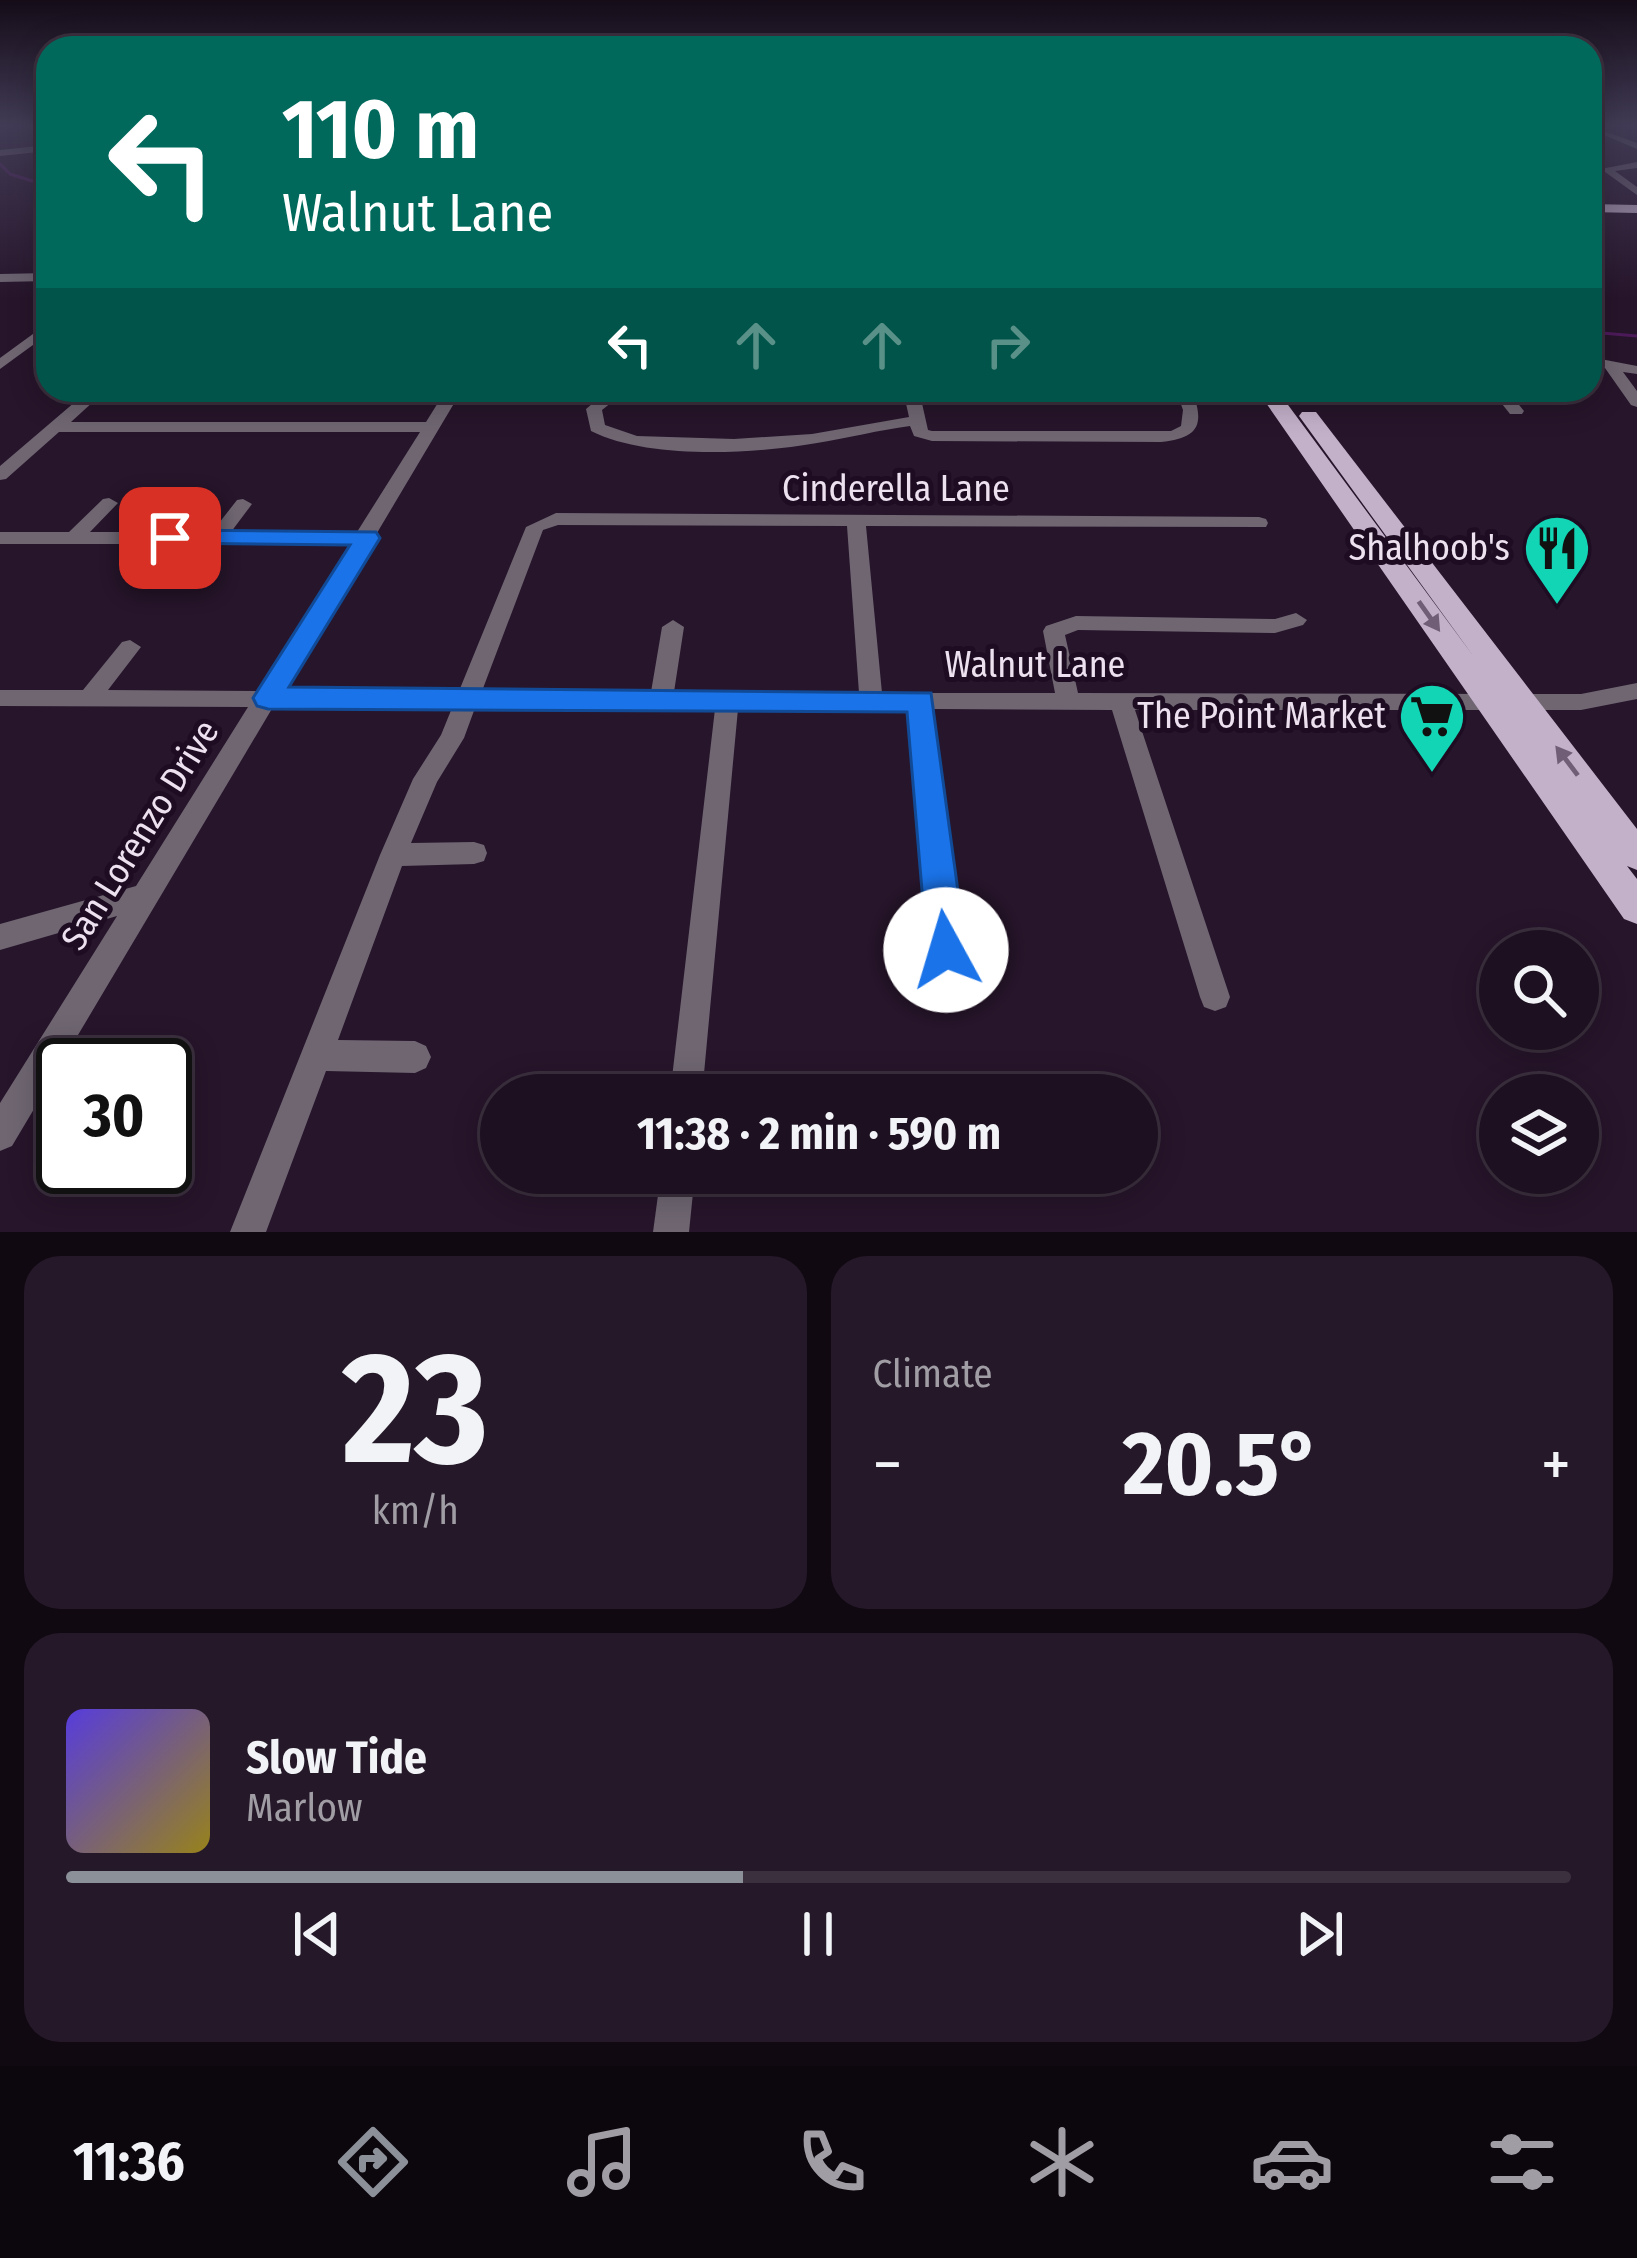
<!DOCTYPE html>
<meta charset="utf-8">
<style>
:root{--surface:#1d1020;--page:#251929;--text:#f1f3f6;--muted:#a09da5;--line:#3b303e;--accent:#8c9099}
body{margin:0;font-family:"Fira Sans Condensed",sans-serif;background:var(--page);color:var(--text);height:100vh;display:flex;flex-direction:column;font-size:45px;white-space:nowrap}
*{box-sizing:border-box;margin:0}
p{font-size:39px;color:var(--muted)}
.icon{flex:none;width:66px;height:66px;fill:none;stroke:currentColor;stroke-width:2;stroke-linecap:round;stroke-linejoin:round}
.map{position:relative;height:1232px;overflow:hidden}
.drawer{display:flex;flex-direction:column;gap:24px;padding:24px;background:#100912;flex:1}
.drawer>*{flex:none}
.top-card{position:absolute;left:36px;top:36px;width:1566px;height:366px;border-radius:36px;box-shadow:0 6px 30px #0003,0 0 0 3px var(--line);background:#00695c;color:#fff;overflow:hidden}
.tools{position:absolute;left:1479px;top:930px;display:grid;gap:24px}
.tools a{display:grid;place-items:center;width:120px;height:120px;border-radius:50%;background:var(--surface);box-shadow:0 6px 30px #0003,0 0 0 3px var(--line);font-size:60px}
.speed{position:absolute;left:36px;top:1038px;display:flex;gap:24px;font-size:60px;font-weight:700;text-align:center}
.speed>*{display:grid;place-content:center;width:156px;height:156px;border-radius:50%;background:var(--surface);box-shadow:0 6px 30px #0003,0 0 0 3px var(--line);line-height:1}
.speed .limit{border:6px solid #111;border-radius:18px;background:#fff;color:#111}
.pin{position:absolute;display:grid;place-items:center;width:102px;height:102px;color:#fff;margin:-51px;border-radius:24px;box-shadow:0 6px 18px #0006}
.me{position:absolute;width:132px;margin:-66px;rotate:354deg;stroke-linejoin:round;filter:drop-shadow(0 0 9px #0008)}
.turn{display:flex;align-items:center;gap:42px;height:252px;padding:0 48px;font-size:54px}
.turn .icon{width:156px;height:156px;stroke-width:2.5}
.turn b{display:block;font-size:84px;line-height:102px}
.lanes{display:flex;align-items:center;height:114px;padding:0 48px;background:#0003;justify-content:center;gap:60px;direction:ltr}
.lanes .off{opacity:.35}
.big{font-size:90px;font-weight:700;line-height:1.1}
.drawer .card{flex:1;display:flex;flex-direction:column;justify-content:center;gap:18px;min-width:0;padding:0 42px;border-radius:36px;background:var(--page)}
.drawer .dial{align-items:center;gap:0}
.dial b{font-size:156px;line-height:1}
.song{display:flex;align-items:center;gap:36px}
.cover{width:144px;height:144px;border-radius:18px;background:linear-gradient(135deg,hsl(250 70% 55%),hsl(50 70% 35%))}
.played{height:12px;border-radius:6px;background:linear-gradient(90deg,var(--accent) 45%,var(--line) 45%)}
.keys{display:flex;justify-content:space-around;direction:ltr}
.heat{display:flex;justify-content:space-between;align-items:center;font-size:66px;direction:ltr}
.drawer .tiles{flex:1;display:grid;gap:24px;grid-template-columns:1fr 1fr}
.card:last-child{grid-column:span 2}
.trip{position:absolute;left:480px;top:1074px;width:678px;height:120px;border-radius:60px;background:var(--surface);box-shadow:0 6px 30px #0003,0 0 0 3px var(--line);font-weight:700;line-height:120px;text-align:center}
.tabs{display:flex;height:192px;justify-content:space-around;align-items:center;background:#0c060d;color:var(--muted)}
.tabs .icon{width:84px;height:84px}
.tabs .selected{color:var(--accent)}
.tabs b{font-size:54px;color:var(--text)}
.map>svg:first-child{display:block}
</style>
<div class="map">
<svg width="1637" height="1232" viewBox="0 0 1637 1232">
<rect width="100%" height="100%" fill="#27152b"/>
<g fill="none" stroke-linecap="round" stroke-linejoin="round">
<!-- stream -->
<g stroke="#4d1b5a" stroke-width="3">
<polyline points="0,132 6,126"/>
<polyline points="0,164 10,174 48,186"/>
<polyline points="1590,332 1637,336"/>
</g>
<!-- minor -->
<g fill="#6f6672" fill-rule="evenodd">
<polygon points="1590,126 1637,143 1637,149 1590,129"/>
<polygon points="48,145 48,151 0,156 0,150"/>
<polygon points="1637,162 1637,168 1615,171 1637,187 1637,195 1601,169"/>
<polygon points="48,273 48,281 0,282 0,274"/>
<polygon points="48,323 48,334 0,369 0,358"/>
<polygon points="1590,357 1637,366 1637,374 1623,372 1637,391 1637,407 1631,405 1605,368 1590,365"/>
<path d="M89,390H106L71,422H426L446,390H462L283,691H459L526,527L556,513L1259,517L1266,519L1268,523L1266,527L866,526L882,693H1055L1043,631L1046,626L1076,616L1275,619L1296,613L1307,620L1303,625L1275,633L1078,630L1065,635L1078,693L1581,694L1637,683V699L1581,710H1135L1230,997L1226,1007L1215,1011L1204,1007L1200,997L1112,710L934,709L966,997L962,1007L951,1011L940,1007L936,997L910,709H738L702,1095H670L715,709L475,708L464,738L437,782L411,843L474,842L484,845L487,853L484,861L474,864L402,866L338,1040L415,1041L426,1046L431,1057L426,1068L415,1073L326,1071L266,1232H230L380,855L413,779L441,735L452,708L273,707L12,1146L0,1151V1103L117,916L0,950V924L136,886L248,707L0,706V690H83L122,642L130,640L141,647L108,690L258,691L350,544H0V532H69L103,499L109,498L118,503L90,532H212L237,500L243,499L252,504L231,532H357L420,432H59L6,479L0,480V466ZM558,525L847,526L859,693L674,692L684,627L673,620L662,627L651,692L482,691L543,530Z"/>
<path d="M609,390H627L602,410L605,425L637,436L734,439L812,434L909,417L903,390H919L928,430L932,431H1171L1181,426L1183,410L1176,390H1192C1205,425 1199,438 1161,442L932,441L914,436L910,426C879,430 848,438 817,443C754,454 649,460 591,431L586,409Z"/>
<polygon points="1491,390 1507,390 1524,411 1522,414 1510,414"/>
<polygon points="661,1173 695,1173 689,1232 653,1232"/>
</g>
<!-- major -->
<g fill="#c3b0c9" fill-rule="evenodd">
<polygon points="1590,204 1637,205 1637,213 1590,212"/>
<polygon points="1257,390 1277,390 1474,657 1299,416 1302,412 1316,412 1637,829 1637,870 1627,866 1637,879 1637,924 1624,919"/>
</g>
</g>
<!-- one-way arrows -->
<defs><path id="oneway-solid" d="M-6-.8H1V-3.2L6.5 0L1 3.2V.8H-6Z" transform="scale(3)"/></defs>
<g fill="#705e76">
<use href="#oneway-solid" transform="translate(1429 616) rotate(55)"/>
<use href="#oneway-solid" transform="translate(1567 761) rotate(-127)"/>
</g>
<!-- sky -->
<linearGradient id="sky" x2="0" y2="1"><stop stop-color="#150c18"/><stop offset="0.42" stop-color="#413b55"/><stop offset="1" stop-color="#413b55" stop-opacity="0"/></linearGradient>
<rect width="1637" height="298" fill="url(#sky)"/>
<!-- route -->
<polygon fill="#1a73e8" stroke="#114b97" stroke-width="3" points="170,530 376,532 380,538 289,687 931,693 966,950 960,962 946,968 933,962 927,950 907,712 268,709 257,706 253,698 350,545 161,543 157,538"/>
<!-- icons -->
<defs>
<symbol id="restaurant-pin" viewBox="-11 -11 22 30"><path d="M0 17L-7.5 6A9.5 9.5 0 1 1 7.5 6Z" fill="#11d5b4" stroke="#1d0c22"/><path d="M-5-6h1v4h1v-4h1v4h1v-4h1v5L-1.5 .5V6h-2V.5L-5-1ZM5-6V6H3V1.5H1.5Q1.5-4 5-6Z" fill="#111"/></symbol>
<symbol id="supermarket-pin" viewBox="-11 -11 22 30"><path d="M0 17L-7.5 6A9.5 9.5 0 1 1 7.5 6Z" fill="#11d5b4" stroke="#1d0c22"/><path d="M-6-5.5h2.5l.6 2H6L4.5 2H-2.5L-4.4-4H-6ZM-1.5 3.2a1.3 1.3 0 1 0 .1 0ZM3 3.2a1.3 1.3 0 1 0 .1 0Z" fill="#111"/></symbol>
</defs>
<g fill-rule="evenodd">
<use href="#restaurant-pin" x="1519" y="510" width="76" height="104"/>
<use href="#supermarket-pin" x="1394" y="678" width="76" height="104"/>
</g>
<g text-anchor="middle" dominant-baseline="central" stroke-width="10" stroke-linejoin="round" paint-order="stroke">
<!-- street labels -->
<g font-size="36" fill="#ede1f0" stroke="#1d0c22">
<text x="896" y="489">Cinderella Lane</text>
<text x="1035" y="665">Walnut Lane</text>
<text transform="translate(140 835) rotate(-58)">San Lorenzo Drive</text>
</g>
<!-- poi labels -->
<g font-size="36" fill="#ede1f0" stroke="#1d0c22" text-anchor="end">
<text x="1510" y="548">Shalhoob's</text>
<text x="1386" y="716">The Point Market</text>
</g>
</g>
</svg>
<div class="tools">
<a><svg class="icon" aria-label="search" viewBox="0 0 24 24"><circle cx="10" cy="10" r="6"/><path d="M15 15l6 6"/></svg></a>
<a><svg class="icon" aria-label="layers" viewBox="0 0 24 24"><path d="M12 4l9 5-9 5-9-5zM3 14l9 5 9-5"/></svg></a>
</div>
<div class="speed"><div class="limit">30</div></div>
<div class="pin" style="left:170px;top:538px;background:#d93025"><svg class="icon" aria-label="arrive" viewBox="0 0 24 24"><path d="M6 21V4h12l-3 4 3 4H6"/></svg></div>
<svg class="me" style="left:946px;top:950px" viewBox="-20 -20 40 40"><circle r="19" fill="#fff"/><path d="M0-13L10 11 0 6-10 11z" fill="#1a73e8"/></svg>
<div class="trip">11:38 · 2 min · 590 m</div>
<div class="top-card">
<div class="turn"><svg class="icon" aria-label="left" viewBox="0 0 24 24"><path d="M17 20v-9H6M10 6l-5 5 5 5"/></svg><div><b>110 m</b>Walnut Lane</div></div>
<div class="lanes"><svg class="icon" aria-label="left" viewBox="0 0 24 24"><path d="M17 20v-9H6M10 6l-5 5 5 5"/></svg><svg class="icon off" aria-label="ahead" viewBox="0 0 24 24"><path d="M12 20V5M6 11l6-6 6 6"/></svg><svg class="icon off" aria-label="ahead" viewBox="0 0 24 24"><path d="M12 20V5M6 11l6-6 6 6"/></svg><svg class="icon off" aria-label="right" viewBox="0 0 24 24"><path d="M7 20v-9h11M14 6l5 5-5 5"/></svg></div>
</div>
</div>
<section class="drawer">
<div class="tiles">
<div class="card dial"><b>23</b><p>km/h</p></div>
<div class="card"><p>Climate</p>
<div class="heat"><a>−</a><b class="big">20.5°</b><a>+</a></div>
</div>
<div class="card">
<div class="song"><i class="cover"></i><div><b>Slow Tide</b><p>Marlow</p></div></div>
<div class="played"></div>
<div class="keys"><svg class="icon" aria-label="previous" viewBox="0 0 24 24"><path d="M18 5L8 12l10 7zM5 5v14"/></svg><svg class="icon" aria-label="pause" viewBox="0 0 24 24"><path d="M8 5v14M16 5v14"/></svg><svg class="icon" aria-label="next" viewBox="0 0 24 24"><path d="M6 5l10 7-10 7zM19 5v14"/></svg></div>
</div>
</div>
</section>
<nav class="tabs">
<b>11:36</b>
<svg class="icon selected" aria-label="directions" viewBox="0 0 24 24"><path d="M12 3l9 9-9 9-9-9zM9 14v-3h6M13 9l2 2-2 2"/></svg>
<svg class="icon" aria-label="music" viewBox="0 0 24 24"><path d="M9 18V5l10-2v13"/><circle cx="6" cy="18" r="3"/><circle cx="16" cy="16" r="3"/></svg>
<svg class="icon" aria-label="phone" viewBox="0 0 24 24"><path d="M5 4h4l2 5-3 2q2 4 5 5l2-3 5 2v4C11 20 4 13 5 4z"/></svg>
<svg class="icon" aria-label="climate" viewBox="0 0 24 24"><path d="M12 3v18M4 7l16 10M4 17L20 7"/></svg>
<svg class="icon" aria-label="car" viewBox="0 0 24 24"><path d="M5 17H2v-5l4-1 3-4h7l3 4 3 1v5h-3M9 17h6M6 11h13"/><circle cx="7" cy="17" r="2"/><circle cx="17" cy="17" r="2"/></svg>
<svg class="icon" aria-label="filters" viewBox="0 0 24 24"><path d="M4 7h16M4 17h16"/><circle cx="9" cy="7" r="2"/><circle cx="15" cy="17" r="2"/></svg>
</nav>
